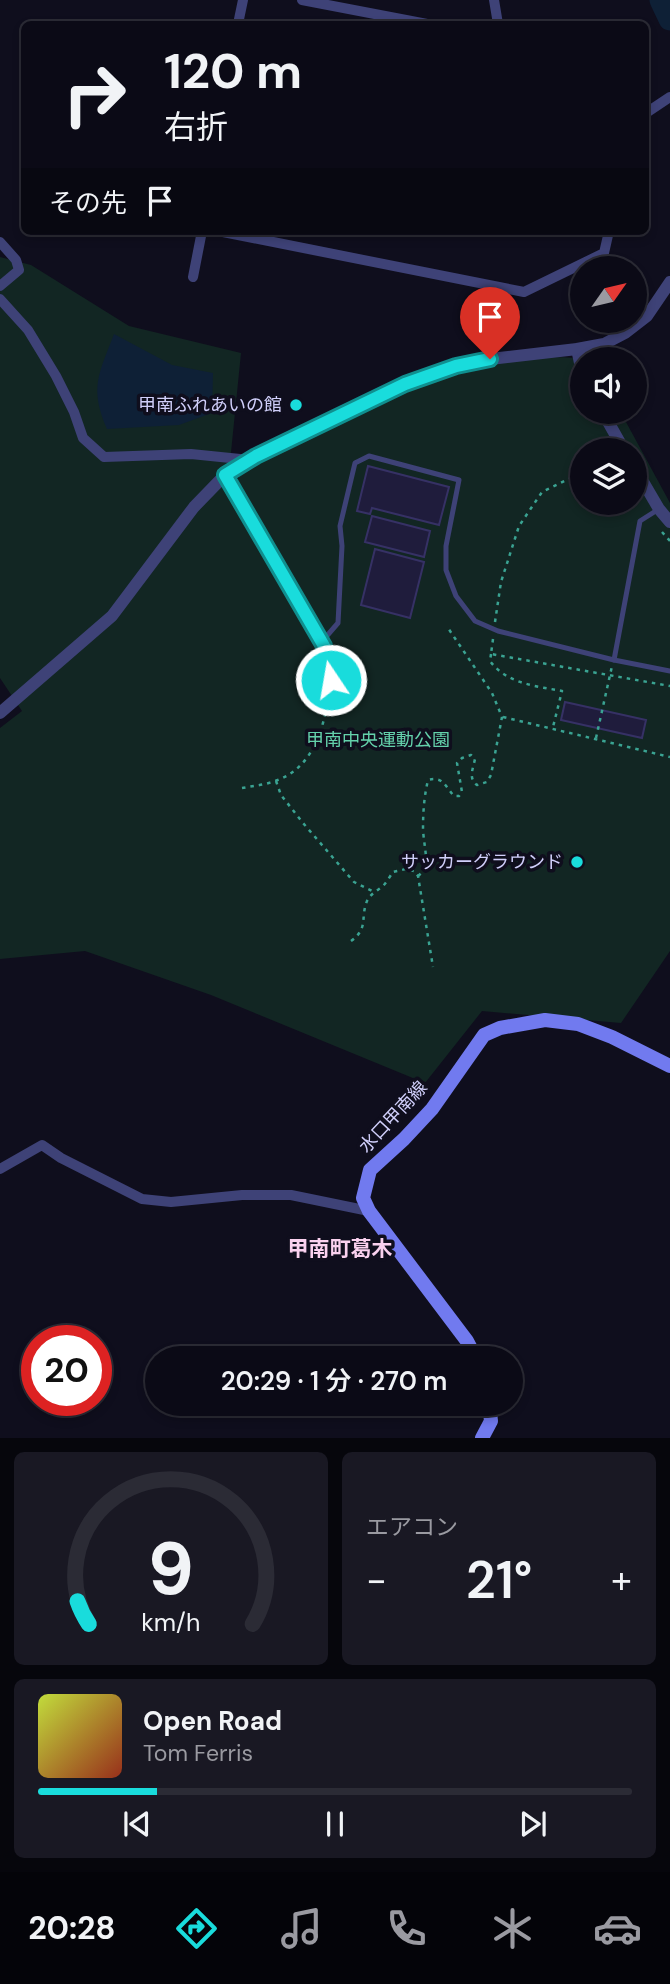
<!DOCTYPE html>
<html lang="ja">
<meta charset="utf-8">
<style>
:root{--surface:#0b0a16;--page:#191823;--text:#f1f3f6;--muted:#9a9aa1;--line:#2b2b35;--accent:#19dcdc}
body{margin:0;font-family:"DM Sans","Noto Sans JP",sans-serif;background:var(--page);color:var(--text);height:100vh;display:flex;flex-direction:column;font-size:26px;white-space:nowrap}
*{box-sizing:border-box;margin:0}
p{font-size:23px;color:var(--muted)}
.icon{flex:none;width:38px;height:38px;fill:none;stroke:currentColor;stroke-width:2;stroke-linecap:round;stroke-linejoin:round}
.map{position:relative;height:1438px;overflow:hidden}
.sheet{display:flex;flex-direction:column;gap:14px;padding:14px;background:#06060c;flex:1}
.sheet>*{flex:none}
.top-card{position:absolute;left:21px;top:21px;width:628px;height:214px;border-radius:10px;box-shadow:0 4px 10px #0003,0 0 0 2px var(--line);background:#0b0a16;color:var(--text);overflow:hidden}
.needle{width:46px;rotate:56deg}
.buttons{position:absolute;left:570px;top:256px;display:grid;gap:14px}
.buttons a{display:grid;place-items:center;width:77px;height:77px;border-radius:50%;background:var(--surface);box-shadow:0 4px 10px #0003,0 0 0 2px var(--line);font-size:35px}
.speed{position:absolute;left:21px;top:1325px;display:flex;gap:14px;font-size:35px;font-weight:700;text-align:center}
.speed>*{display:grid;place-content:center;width:91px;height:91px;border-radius:50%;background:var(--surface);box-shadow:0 4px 10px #0003,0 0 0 2px var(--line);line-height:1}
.speed .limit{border:10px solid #d22;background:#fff;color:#111}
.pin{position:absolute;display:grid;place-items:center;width:60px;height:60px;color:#fff;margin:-72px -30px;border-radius:50% 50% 50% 0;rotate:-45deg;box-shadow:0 0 7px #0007}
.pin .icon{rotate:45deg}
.me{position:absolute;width:77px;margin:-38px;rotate:348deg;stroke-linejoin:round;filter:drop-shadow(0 0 5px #0008)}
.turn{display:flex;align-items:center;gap:24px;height:147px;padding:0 28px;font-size:32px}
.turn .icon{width:91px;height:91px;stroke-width:2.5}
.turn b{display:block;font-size:49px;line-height:60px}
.then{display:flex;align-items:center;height:66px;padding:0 28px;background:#0003;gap:14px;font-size:26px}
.big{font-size:52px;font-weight:600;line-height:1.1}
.sheet .widget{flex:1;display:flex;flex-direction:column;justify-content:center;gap:10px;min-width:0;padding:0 24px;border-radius:10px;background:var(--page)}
.sheet .dial{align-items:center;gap:0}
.dial svg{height:182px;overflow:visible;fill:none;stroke:var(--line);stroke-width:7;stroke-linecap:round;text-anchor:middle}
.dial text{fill:var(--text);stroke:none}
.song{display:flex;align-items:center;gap:21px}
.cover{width:84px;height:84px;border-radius:10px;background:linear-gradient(135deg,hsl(70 70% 55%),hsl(10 70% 35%))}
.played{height:7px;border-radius:4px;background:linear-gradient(90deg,var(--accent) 20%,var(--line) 20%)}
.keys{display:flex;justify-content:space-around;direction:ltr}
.heat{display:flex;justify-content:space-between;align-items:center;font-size:38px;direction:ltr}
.sheet .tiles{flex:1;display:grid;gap:14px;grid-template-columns:1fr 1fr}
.widget:last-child{grid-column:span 2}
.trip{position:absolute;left:145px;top:1346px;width:378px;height:70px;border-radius:35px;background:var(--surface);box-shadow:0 4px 10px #0003,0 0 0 2px var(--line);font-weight:600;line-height:70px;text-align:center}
.dock{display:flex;height:112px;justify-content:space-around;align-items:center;background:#040409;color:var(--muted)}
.dock .icon{width:49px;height:49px}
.dock .current{color:var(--accent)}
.dock b{font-size:32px;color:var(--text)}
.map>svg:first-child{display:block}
</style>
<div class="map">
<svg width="670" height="1438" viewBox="0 0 670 1438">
<rect width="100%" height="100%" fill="#0f0e1d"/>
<!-- green -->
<path fill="#122623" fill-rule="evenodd" d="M0,257L31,265L129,326L241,353L227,492C233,485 238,478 244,471C255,461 299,443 315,435C396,394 492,348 585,359H583V411H620L670,503V951L621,1023L482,1011L425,1083L211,995L85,951L0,959V728L22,711L0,678ZM583,450H635V502H583Z"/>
<!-- water -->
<path fill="#0e2036" d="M114,334L172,365L213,373L212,413L179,425L107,429C89,387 99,374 114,334Z"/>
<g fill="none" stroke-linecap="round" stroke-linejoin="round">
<!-- river -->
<polyline stroke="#0e2036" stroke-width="23" points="661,0 670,19"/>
</g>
<!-- building -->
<g fill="#1f1c3c" stroke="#363165" stroke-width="2">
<polygon points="368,466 449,487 439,525 372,508 370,514 357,511"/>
<polygon points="372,516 430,531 424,557 365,542"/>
<polygon points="375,549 424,562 410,618 361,605"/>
<polygon points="565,702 646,720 642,738 561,720"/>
</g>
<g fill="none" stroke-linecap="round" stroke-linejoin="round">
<!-- path -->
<g stroke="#3aa392" stroke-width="2.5" stroke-dasharray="3.5 5" stroke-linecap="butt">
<polyline points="576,388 583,400"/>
<polyline points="662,532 670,541"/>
<polyline points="495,622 501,582 519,526 542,492 583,472"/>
<polyline points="493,639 491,654 670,686"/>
<path d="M491,654L490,661C507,684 536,686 562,691L553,727"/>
<polyline points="503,717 670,757"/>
<polyline points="596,738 612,666"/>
<polyline points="276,781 281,795 303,823 354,882 374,892"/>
<path d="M242,788C253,786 264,785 275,781C315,768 325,724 330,687"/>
<path d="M418,876L426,869C427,855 424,844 423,830C423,812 424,797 428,780C443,776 445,786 454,796H459L462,792L457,763L462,758L471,755L475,759C473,769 468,778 477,785L487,782L491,775L502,717L492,693L448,628"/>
<path d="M351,941C369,928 360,918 367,901C370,894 377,891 383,886C387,882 390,876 393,872L406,869L414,871L418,876L433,967"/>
</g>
<!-- service -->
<g stroke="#3e4277" stroke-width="5">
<polyline points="225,475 324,646 331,680"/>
<polyline points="324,646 325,638 338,623 342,546 340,526 355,463 369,456 459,480 446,546 446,570 456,596 475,621 498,631 614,660 670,671"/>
<polyline points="614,660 640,521 659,509"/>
</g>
<!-- minor -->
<g stroke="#3e4277" stroke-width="10">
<polyline points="302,0 427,24"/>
<polyline points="494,0 498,24"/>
<polyline points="238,24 243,0"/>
<polyline points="646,113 670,97"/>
<polyline points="218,231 524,292 604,253 609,231"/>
<polyline points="0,242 16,260 19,270 0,286"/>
<polyline points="193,277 202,231"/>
<polyline points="0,299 28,330 56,376 74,412 83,438 104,457 191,454 250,460"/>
<polyline points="0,1169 42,1145 61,1158 142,1199 171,1202 242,1195 291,1195 369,1211"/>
</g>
<!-- tertiary -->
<g stroke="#3e4277" stroke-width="12">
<polyline points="577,349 583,377"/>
<polyline points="602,411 624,450"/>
<polyline points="635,468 659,509 670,522"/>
<polyline points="0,713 112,616 194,507 225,475 256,456 428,375 490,359 577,349 604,344 625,333 647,316 670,282"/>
</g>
<!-- secondary -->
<g stroke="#717aef" stroke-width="14">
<polyline points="476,1358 467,1341 369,1211 363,1198 370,1170 404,1139 432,1109 484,1035 500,1028 545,1020 578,1024 612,1037 670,1066"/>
<polyline points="482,1438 491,1421 489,1404"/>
</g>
</g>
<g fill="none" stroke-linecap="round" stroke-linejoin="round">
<defs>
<polyline id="route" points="331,680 324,646 225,475 256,456 405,384 456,366 490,359"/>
</defs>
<!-- route casing -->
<use href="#route" stroke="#108f8f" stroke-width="18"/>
<!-- route -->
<use href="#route" stroke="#19dcdc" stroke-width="12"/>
</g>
<!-- markers -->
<g fill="#19dcdc" stroke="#0f0e1d" stroke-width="2.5">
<circle cx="296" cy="405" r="7"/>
<circle cx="577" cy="862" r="7"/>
</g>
<g text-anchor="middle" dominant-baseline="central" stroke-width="7" stroke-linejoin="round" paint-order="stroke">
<!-- poi labels -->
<g font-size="18" fill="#d0cffa" stroke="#0f0e1d" text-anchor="end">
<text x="282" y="405">甲南ふれあいの館</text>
<text x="563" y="862">サッカーグラウンド</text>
</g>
<!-- park labels -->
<g font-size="18" fill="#64d1ab" stroke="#0f0e1d">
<text x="378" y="740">甲南中央運動公園</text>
</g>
<!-- street labels -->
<g font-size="18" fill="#d0cffa" stroke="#0f0e1d">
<text transform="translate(393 1117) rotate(-47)">水口甲南線</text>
</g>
<!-- quarter labels -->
<g font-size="21" font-weight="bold" fill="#fad1ef" stroke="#0f0e1d">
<text x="340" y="1249">甲南町葛木</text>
</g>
</g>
</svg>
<div class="buttons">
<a><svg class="needle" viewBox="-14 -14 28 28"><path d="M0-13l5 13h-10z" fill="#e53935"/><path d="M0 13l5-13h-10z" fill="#9a9aa1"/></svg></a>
<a><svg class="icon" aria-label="sound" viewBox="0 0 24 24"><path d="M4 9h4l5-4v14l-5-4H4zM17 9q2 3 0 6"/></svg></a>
<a><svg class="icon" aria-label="layers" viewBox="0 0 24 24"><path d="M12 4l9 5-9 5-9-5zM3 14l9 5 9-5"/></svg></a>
</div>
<div class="speed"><div class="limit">20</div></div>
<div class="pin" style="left:490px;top:359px;background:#d93025"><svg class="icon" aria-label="arrive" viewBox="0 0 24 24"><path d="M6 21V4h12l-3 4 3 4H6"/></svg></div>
<svg class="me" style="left:331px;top:680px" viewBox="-20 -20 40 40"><circle r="17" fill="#19dcdc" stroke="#fff" stroke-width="3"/><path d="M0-11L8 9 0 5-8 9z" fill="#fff"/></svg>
<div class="trip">20:29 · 1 分 · 270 m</div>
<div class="top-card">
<div class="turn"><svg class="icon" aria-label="right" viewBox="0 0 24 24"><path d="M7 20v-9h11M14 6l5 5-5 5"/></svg><div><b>120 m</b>右折</div></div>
<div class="then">その先<svg class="icon" aria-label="arrive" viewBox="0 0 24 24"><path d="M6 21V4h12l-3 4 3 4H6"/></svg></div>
</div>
</div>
<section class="sheet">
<div class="tiles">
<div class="widget dial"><svg viewBox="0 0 100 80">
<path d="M14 69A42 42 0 1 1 86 69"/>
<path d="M14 69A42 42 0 0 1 9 59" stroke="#19dcdc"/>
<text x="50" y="56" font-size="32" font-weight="700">9</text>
<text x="50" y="72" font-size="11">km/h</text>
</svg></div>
<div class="widget"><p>エアコン</p>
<div class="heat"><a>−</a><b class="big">21°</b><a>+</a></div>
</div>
<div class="widget">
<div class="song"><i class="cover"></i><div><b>Open Road</b><p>Tom Ferris</p></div></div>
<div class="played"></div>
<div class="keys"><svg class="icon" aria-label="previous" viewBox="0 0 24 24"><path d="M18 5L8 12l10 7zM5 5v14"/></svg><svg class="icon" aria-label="pause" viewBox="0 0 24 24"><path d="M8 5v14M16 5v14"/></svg><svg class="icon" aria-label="next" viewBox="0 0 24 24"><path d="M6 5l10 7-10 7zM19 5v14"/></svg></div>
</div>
</div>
</section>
<nav class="dock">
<b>20:28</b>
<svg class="icon current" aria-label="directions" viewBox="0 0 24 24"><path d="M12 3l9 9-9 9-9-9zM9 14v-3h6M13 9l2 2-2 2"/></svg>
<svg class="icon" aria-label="music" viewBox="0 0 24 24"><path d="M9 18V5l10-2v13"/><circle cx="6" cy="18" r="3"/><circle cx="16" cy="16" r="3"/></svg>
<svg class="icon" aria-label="phone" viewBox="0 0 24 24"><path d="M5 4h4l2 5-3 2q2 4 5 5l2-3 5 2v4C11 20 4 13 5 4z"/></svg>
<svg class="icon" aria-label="climate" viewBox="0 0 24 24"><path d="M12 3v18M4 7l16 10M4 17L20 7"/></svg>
<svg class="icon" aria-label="car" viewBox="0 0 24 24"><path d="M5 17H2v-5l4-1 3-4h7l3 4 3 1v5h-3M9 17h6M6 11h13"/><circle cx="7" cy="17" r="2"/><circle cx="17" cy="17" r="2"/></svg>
</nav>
